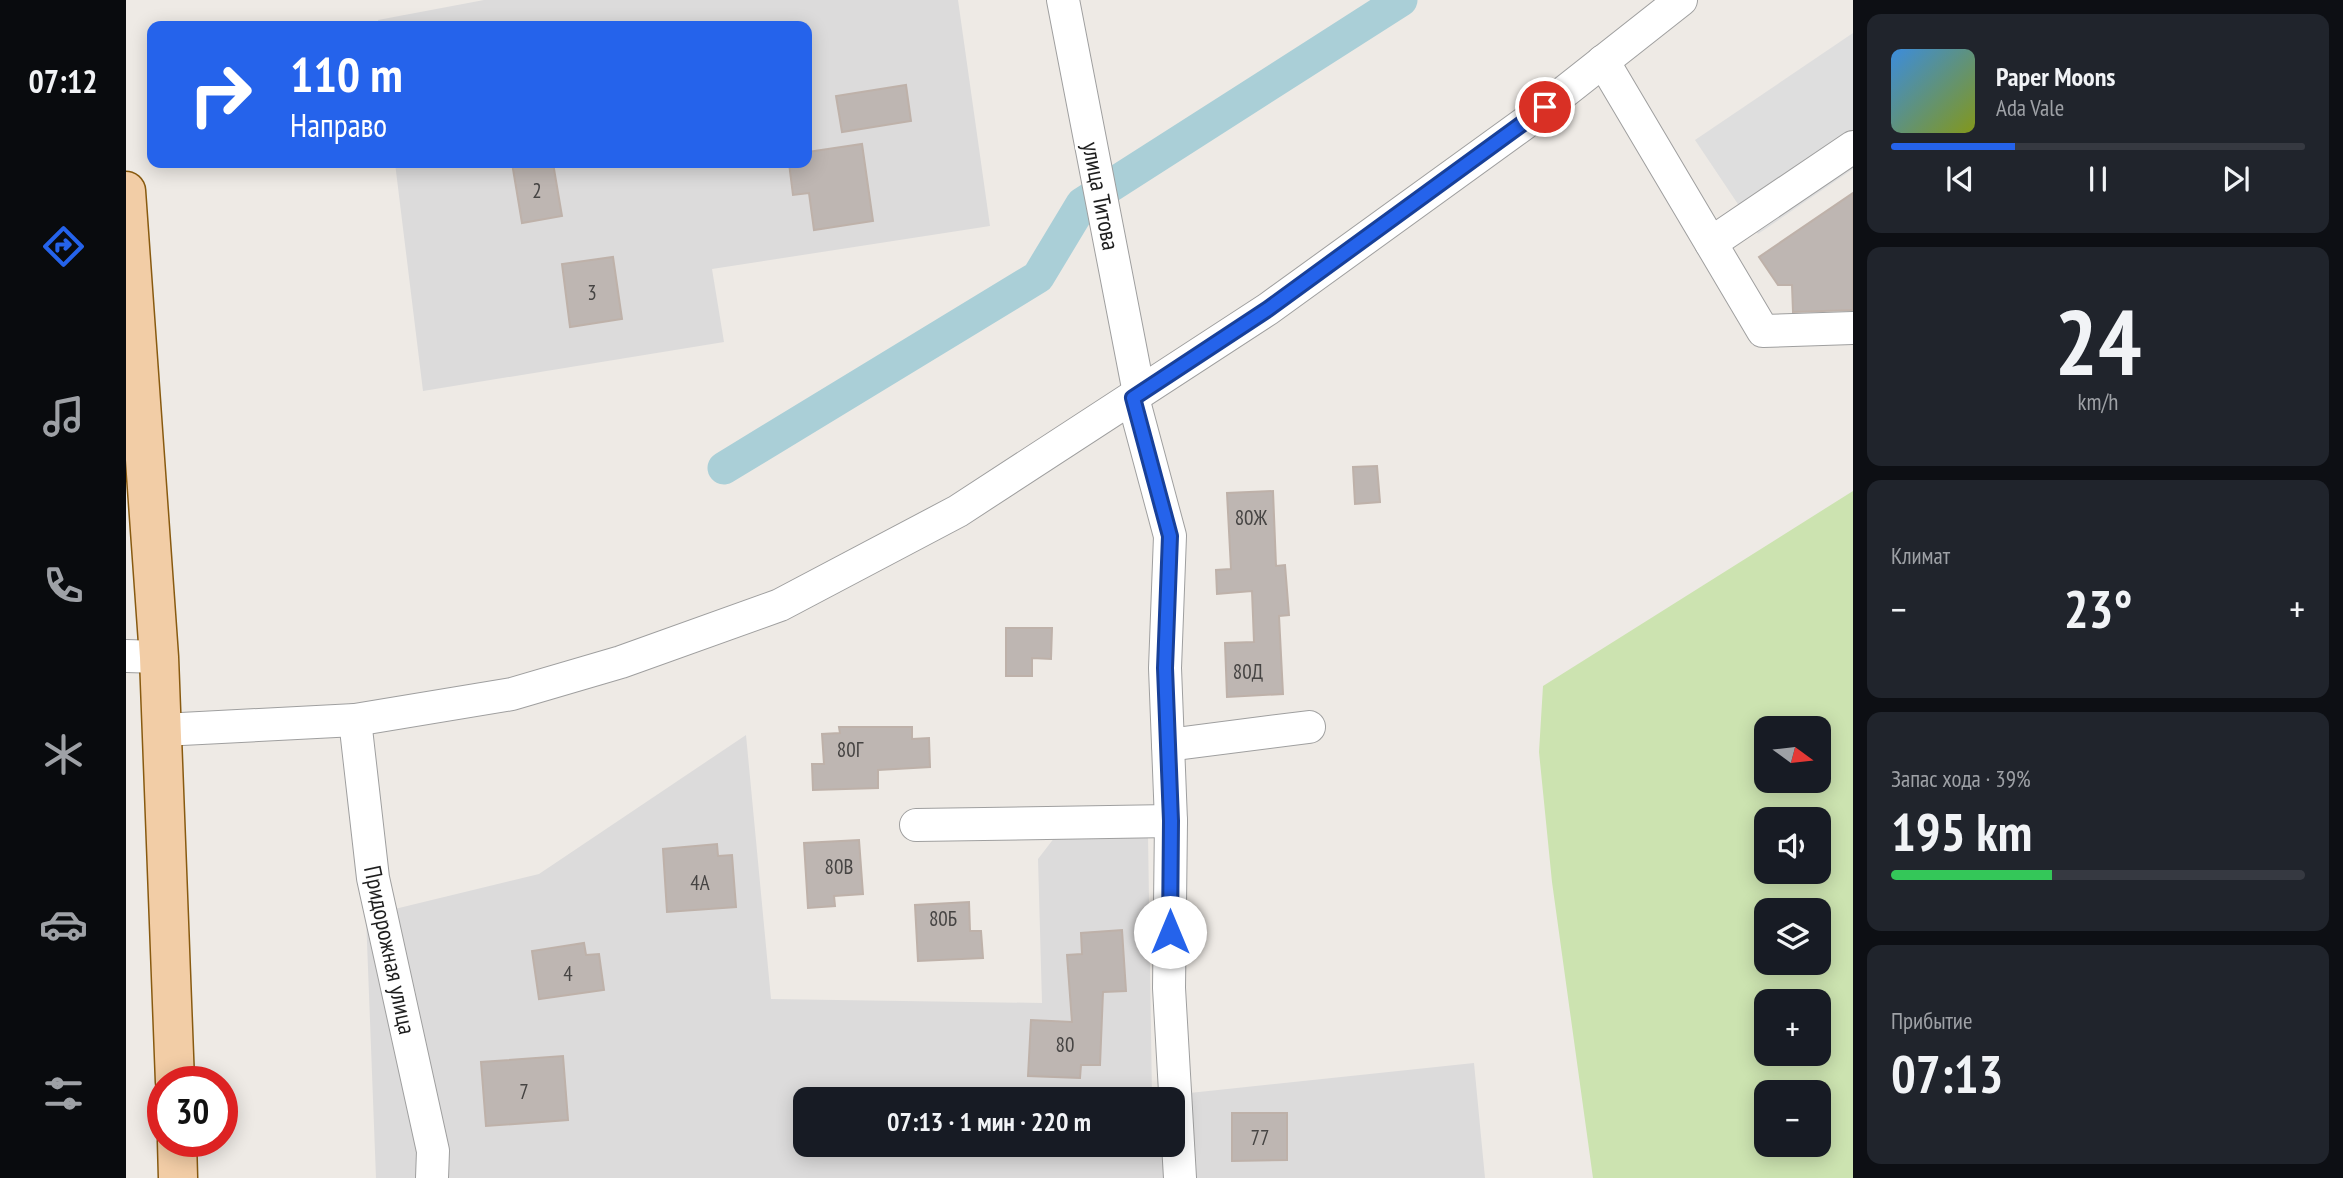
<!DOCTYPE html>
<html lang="ru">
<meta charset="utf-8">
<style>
:root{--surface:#171b24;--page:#20242c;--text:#f1f3f6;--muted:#9ea1a6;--line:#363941;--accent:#2563eb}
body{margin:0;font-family:"PT Sans Narrow",sans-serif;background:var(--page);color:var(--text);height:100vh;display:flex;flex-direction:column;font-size:26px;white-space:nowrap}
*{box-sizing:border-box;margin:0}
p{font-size:23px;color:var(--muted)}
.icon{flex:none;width:38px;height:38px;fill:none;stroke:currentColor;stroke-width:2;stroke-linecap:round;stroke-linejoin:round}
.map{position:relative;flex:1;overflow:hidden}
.details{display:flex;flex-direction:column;gap:14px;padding:14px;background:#0d0f14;width:490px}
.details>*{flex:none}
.top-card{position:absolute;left:21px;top:21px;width:665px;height:147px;border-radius:14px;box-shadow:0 4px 18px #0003;background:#2563eb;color:#fff;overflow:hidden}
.needle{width:46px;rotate:105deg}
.tools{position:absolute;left:1628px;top:716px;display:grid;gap:14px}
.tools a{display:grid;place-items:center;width:77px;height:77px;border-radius:14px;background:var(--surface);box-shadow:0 4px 18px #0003;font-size:35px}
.speed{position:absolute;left:21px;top:1066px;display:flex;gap:14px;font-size:35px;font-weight:700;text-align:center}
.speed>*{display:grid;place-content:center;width:91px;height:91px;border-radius:50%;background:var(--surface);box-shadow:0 4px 18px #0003;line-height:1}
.speed .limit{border:10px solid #d22;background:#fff;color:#111}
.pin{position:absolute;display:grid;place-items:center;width:60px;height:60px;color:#fff;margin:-30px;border:4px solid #fff;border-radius:50%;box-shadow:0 2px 7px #0007}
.me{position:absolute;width:77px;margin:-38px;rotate:0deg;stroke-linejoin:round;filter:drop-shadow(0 0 5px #0008)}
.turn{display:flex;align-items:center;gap:24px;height:147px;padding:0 28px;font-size:32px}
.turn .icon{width:91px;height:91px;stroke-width:2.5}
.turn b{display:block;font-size:49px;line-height:60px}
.big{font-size:52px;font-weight:700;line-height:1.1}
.details .tile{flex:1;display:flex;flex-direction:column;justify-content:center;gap:10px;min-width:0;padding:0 24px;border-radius:14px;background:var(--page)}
.details .dial{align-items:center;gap:0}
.dial b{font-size:91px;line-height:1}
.song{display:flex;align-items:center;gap:21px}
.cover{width:84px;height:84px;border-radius:10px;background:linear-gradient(135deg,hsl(210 70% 55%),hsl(70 70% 35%))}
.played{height:7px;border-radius:4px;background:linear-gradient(90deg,var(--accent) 30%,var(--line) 30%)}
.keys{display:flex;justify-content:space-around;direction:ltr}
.heat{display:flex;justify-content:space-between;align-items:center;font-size:38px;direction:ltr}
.charge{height:10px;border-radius:5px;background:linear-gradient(90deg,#34c759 39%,var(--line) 0)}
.trip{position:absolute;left:667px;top:1087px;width:392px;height:70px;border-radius:14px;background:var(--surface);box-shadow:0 4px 18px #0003;font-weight:700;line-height:70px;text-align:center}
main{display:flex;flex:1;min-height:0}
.tabs{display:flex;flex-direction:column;width:126px;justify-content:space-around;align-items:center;background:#090b0e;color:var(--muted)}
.tabs .icon{width:49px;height:49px}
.tabs .active{color:var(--accent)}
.tabs b{font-size:32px;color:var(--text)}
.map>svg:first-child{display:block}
</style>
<main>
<nav class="tabs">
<b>07:12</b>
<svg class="icon active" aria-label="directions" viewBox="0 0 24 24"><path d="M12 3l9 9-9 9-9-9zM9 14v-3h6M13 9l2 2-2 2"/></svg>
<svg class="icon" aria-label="music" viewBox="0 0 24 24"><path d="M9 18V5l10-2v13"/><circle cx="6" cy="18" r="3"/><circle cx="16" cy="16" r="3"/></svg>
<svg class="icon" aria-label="phone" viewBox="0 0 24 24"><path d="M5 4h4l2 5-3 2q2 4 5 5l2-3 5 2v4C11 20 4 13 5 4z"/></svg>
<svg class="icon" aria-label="climate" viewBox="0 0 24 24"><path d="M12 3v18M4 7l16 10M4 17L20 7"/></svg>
<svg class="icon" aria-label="car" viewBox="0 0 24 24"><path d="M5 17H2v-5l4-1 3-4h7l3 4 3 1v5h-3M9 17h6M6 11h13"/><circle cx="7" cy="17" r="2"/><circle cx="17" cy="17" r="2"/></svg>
<svg class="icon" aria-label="filters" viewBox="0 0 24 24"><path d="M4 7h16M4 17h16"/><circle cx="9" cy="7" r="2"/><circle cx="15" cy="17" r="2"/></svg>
</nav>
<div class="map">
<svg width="1727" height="1178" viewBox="0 0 1727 1178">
<rect width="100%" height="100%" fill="#eeeae5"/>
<!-- residential -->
<g fill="#dcdbdb" fill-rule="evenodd">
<polygon points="358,0 832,0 864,226 586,269 598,342 297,391 269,163 681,163 681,26 253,26 252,20"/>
<path d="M620,735L645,999L916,1003L912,859L932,833L1022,835L1026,1097L1348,1063L1359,1178H250L240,916L413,874ZM679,1099H1046V1144H679Z"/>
</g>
<!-- grass -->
<path fill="#cce3b0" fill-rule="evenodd" d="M1727,491V1178H1467L1426,882L1413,752L1417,686ZM1640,728H1692V780H1640ZM1640,819H1692V872H1640ZM1640,910H1692V962H1640ZM1640,1001H1692V1054H1640ZM1692,1092V1144H1640V1092Z"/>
<!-- parking -->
<polygon fill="#dedede" points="1727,33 1727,169 1632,234 1569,140"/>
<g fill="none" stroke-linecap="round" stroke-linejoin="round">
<!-- canal -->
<polyline stroke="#aacfd7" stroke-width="33" points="598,468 912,277 956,204 1275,0"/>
</g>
<!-- building -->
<g fill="#beb6b2" stroke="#beb1a9" stroke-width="2">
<polygon points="780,85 785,121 716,132 710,96"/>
<polygon points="736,144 747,221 688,230 683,193 667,195 663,163 681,163 681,152"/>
<polygon points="386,163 427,163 436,216 396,223"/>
<polygon points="1727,193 1727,310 1667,312 1666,285 1652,285 1633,257"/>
<polygon points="487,257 496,319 444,327 436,264"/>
<polygon points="1251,466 1254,502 1229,504 1227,467"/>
<polygon points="1147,491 1150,566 1159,565 1163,615 1153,616 1157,694 1101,697 1099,643 1128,642 1126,591 1091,594 1090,570 1105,569 1101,493"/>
<polygon points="880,628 926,628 925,659 906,658 906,676 880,676"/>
<polygon points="713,727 786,727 786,739 803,738 804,767 752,770 752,788 687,790 686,764 698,764 696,734 714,733"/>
<polygon points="733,840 737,894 708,896 709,906 682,908 678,843"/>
<polygon points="591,844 592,856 606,855 610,907 541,912 537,849"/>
<polygon points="843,902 844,931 855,931 857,958 792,961 789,905"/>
<polygon points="996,930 1000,991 977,992 974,1065 955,1065 954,1078 902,1076 905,1020 946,1022 941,955 956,954 955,933"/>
<polygon points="458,943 460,955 473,954 478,990 413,999 406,951"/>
<polygon points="437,1056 442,1120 360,1126 355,1062"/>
<polygon points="1106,1113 1161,1113 1161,1160 1106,1161"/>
</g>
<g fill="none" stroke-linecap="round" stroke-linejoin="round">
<defs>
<g id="minor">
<polyline points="937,0 1013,393"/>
<polyline points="1477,61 1637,331 1727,328"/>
<polyline points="1585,243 1727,147"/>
<polyline points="1007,398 1044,536 1039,668 1045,821 1043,988 1054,1178"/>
<polyline points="0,656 33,657"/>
<polyline points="229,720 247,878 307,1151 306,1178"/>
<polyline points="36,730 229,720 386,694 495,662 654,605 832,511 1142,309 1399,123 1555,0"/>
<polyline points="1042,745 1183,727"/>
<polyline points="790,825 1045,821"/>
</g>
<g id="major">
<polyline points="0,191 33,657 49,1082"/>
<polyline points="51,1141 52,1178"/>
</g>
</defs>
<!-- minor casing -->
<use href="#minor" stroke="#9f9f9f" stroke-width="34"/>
<!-- major casing -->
<use href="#major" stroke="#885a10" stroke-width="41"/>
<!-- minor -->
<use href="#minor" stroke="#fff" stroke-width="32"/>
<!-- major -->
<use href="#major" stroke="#f2cda6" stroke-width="38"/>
</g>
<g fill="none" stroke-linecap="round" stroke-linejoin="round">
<defs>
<polyline id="route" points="1044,932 1045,821 1039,668 1044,536 1007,398 1142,309 1419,107"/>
</defs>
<!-- route casing -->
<use href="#route" stroke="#184099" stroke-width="18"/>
<!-- route -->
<use href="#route" stroke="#2563eb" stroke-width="12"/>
</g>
<g text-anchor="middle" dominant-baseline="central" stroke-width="6" stroke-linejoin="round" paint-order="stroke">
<!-- number labels -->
<g font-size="21" fill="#464443">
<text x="411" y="190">2</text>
<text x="466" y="292">3</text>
<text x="1125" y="517">80Ж</text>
<text x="1122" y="671">80Д</text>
<text x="724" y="749">80Г</text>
<text x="713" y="866">80В</text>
<text x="574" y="882">4А</text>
<text x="817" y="918">80Б</text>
<text x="442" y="973">4</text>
<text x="939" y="1044">80</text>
<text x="398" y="1091">7</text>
<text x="1134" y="1137">77</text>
</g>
<!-- street labels -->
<g font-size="24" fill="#1e1e1e" stroke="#fff">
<text transform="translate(975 196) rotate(79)">улица Титова</text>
<text transform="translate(264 950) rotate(78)">Придорожная улица</text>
</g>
</g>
</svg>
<div class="tools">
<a><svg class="needle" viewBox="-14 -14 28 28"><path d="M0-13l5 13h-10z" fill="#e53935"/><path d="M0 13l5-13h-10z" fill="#9ea1a6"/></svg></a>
<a><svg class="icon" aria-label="sound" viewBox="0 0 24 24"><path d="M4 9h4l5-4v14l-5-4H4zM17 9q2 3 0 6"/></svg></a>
<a><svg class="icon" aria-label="layers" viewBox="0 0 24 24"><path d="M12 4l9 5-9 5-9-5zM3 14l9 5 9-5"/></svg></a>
<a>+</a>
<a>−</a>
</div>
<div class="speed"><div class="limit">30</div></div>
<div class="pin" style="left:1419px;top:107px;background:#d93025"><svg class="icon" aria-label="arrive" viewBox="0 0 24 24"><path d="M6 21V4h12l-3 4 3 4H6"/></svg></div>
<svg class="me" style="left:1044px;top:932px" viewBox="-20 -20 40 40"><circle r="19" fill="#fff"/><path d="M0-13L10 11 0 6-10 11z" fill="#2563eb"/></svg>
<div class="trip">07:13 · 1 мин · 220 m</div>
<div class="top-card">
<div class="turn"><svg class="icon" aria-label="right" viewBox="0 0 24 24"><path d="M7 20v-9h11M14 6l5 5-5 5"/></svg><div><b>110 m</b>Направо</div></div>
</div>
</div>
<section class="details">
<div class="tile">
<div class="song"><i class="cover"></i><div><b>Paper Moons</b><p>Ada Vale</p></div></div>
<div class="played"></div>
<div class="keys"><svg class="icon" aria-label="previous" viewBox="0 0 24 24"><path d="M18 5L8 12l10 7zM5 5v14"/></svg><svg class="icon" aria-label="pause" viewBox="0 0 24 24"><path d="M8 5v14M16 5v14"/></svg><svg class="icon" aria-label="next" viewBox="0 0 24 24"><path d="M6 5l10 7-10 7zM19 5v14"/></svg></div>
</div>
<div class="tile dial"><b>24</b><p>km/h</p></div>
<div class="tile"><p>Климат</p>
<div class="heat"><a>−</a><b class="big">23°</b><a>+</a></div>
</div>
<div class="tile"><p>Запас хода · 39%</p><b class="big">195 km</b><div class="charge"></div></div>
<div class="tile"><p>Прибытие</p><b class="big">07:13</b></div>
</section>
</main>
